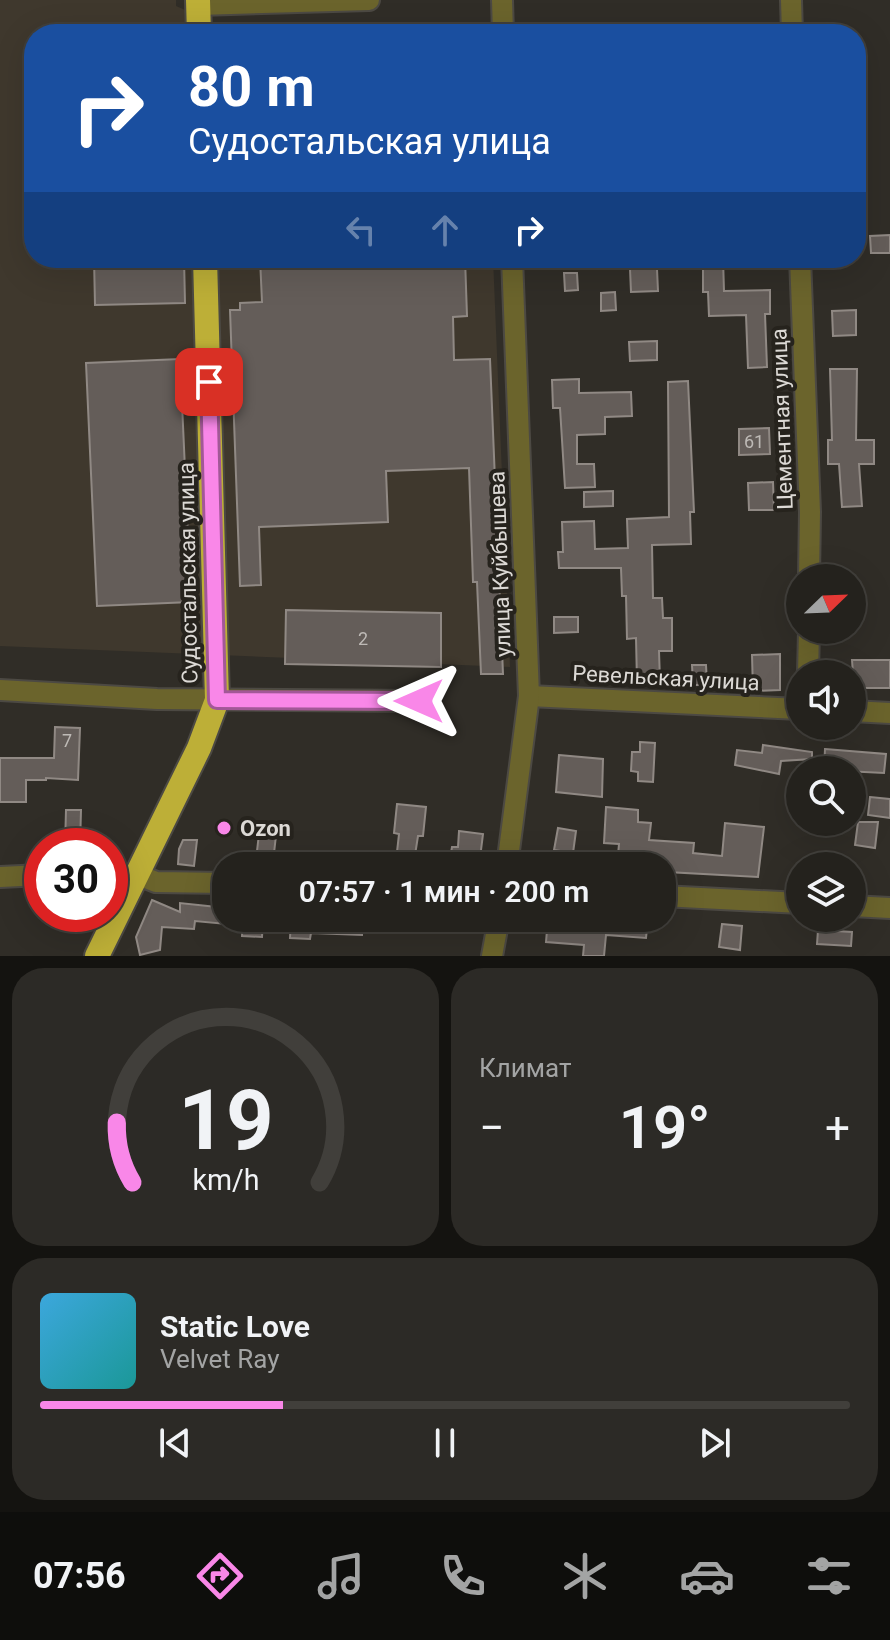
<!DOCTYPE html>
<html lang="ru">
<meta charset="utf-8">
<style>
:root{--surface:#24221d;--page:#2c2a26;--text:#f1f3f6;--muted:#a3a4a4;--line:#413f3b;--accent:#f987e8}
body{margin:0;font-family:Roboto,sans-serif;background:var(--page);color:var(--text);height:100vh;display:flex;flex-direction:column;font-size:30px;white-space:nowrap}
*{box-sizing:border-box;margin:0}
p{font-size:26px;color:var(--muted)}
.icon{flex:none;width:44px;height:44px;fill:none;stroke:currentColor;stroke-width:2;stroke-linecap:round;stroke-linejoin:round}
.map{position:relative;height:956px;overflow:hidden}
.sheet{display:flex;flex-direction:column;gap:12px;padding:12px;background:#141310;flex:1}
.sheet>*{flex:none}
.hud{position:absolute;left:24px;top:24px;width:842px;height:244px;border-radius:32px;box-shadow:0 8px 32px #0002,0 0 0 2px var(--line);background:#1a4fa0;color:#fff;overflow:hidden}
.needle{width:52px;rotate:67deg}
.tools{position:absolute;left:786px;top:564px;display:grid;gap:16px}
.tools a{display:grid;place-items:center;width:80px;height:80px;border-radius:50%;background:var(--surface);box-shadow:0 8px 32px #0002,0 0 0 2px var(--line);font-size:40px}
.speed{position:absolute;left:24px;top:828px;display:flex;gap:16px;font-size:40px;font-weight:700;text-align:center}
.speed>*{display:grid;place-content:center;width:104px;height:104px;border-radius:50%;background:var(--surface);box-shadow:0 8px 32px #0002,0 0 0 2px var(--line);line-height:1}
.speed .limit{border:12px solid #d22;background:#fff;color:#111}
.pin{position:absolute;display:grid;place-items:center;width:68px;height:68px;color:#fff;margin:-34px;border-radius:16px;box-shadow:0 4px 12px #0006}
.me{position:absolute;width:88px;margin:-44px;rotate:270deg;stroke-linejoin:round;filter:drop-shadow(0 0 6px #0008)}
.turn{display:flex;align-items:center;gap:28px;height:168px;padding:0 32px;font-size:36px}
.turn .icon{width:104px;height:104px;stroke-width:2.5}
.turn b{display:block;font-size:56px;line-height:68px}
.lanes{display:flex;align-items:center;height:76px;padding:0 32px;background:#0003;justify-content:center;gap:40px;direction:ltr}
.lanes .off{opacity:.35}
.big{font-size:60px;font-weight:600;line-height:1.1}
.sheet .widget{flex:1;display:flex;flex-direction:column;justify-content:center;gap:12px;min-width:0;padding:0 28px;border-radius:32px;background:var(--page)}
.sheet .dial{align-items:center;gap:0}
.dial svg{height:208px;overflow:visible;fill:none;stroke:var(--line);stroke-width:7;stroke-linecap:round;text-anchor:middle}
.dial text{fill:var(--text);stroke:none}
.song{display:flex;align-items:center;gap:24px}
.cover{width:96px;height:96px;border-radius:12px;background:linear-gradient(135deg,hsl(200 70% 55%),hsl(180 70% 35%))}
.played{height:8px;border-radius:4px;background:linear-gradient(90deg,var(--accent) 30%,var(--line) 30%)}
.keys{display:flex;justify-content:space-around;direction:ltr}
.heat{display:flex;justify-content:space-between;align-items:center;font-size:44px;direction:ltr}
.sheet .tiles{flex:1;display:grid;gap:12px;grid-template-columns:1fr 1fr}
.widget:last-child{grid-column:span 2}
.trip{position:absolute;left:212px;top:852px;width:464px;height:80px;border-radius:32px;background:var(--surface);box-shadow:0 8px 32px #0002,0 0 0 2px var(--line);font-weight:600;line-height:80px;text-align:center}
.dock{display:flex;height:128px;justify-content:space-around;align-items:center;background:#0e0e0c;color:var(--muted)}
.dock .icon{width:56px;height:56px}
.dock .active{color:var(--accent)}
.dock b{font-size:36px;color:var(--text)}
.map>svg:first-child{display:block}
</style>
<div class="map">
<svg width="890" height="956" viewBox="0 0 890 956">
<rect width="100%" height="100%" fill="#302d27"/>
<!-- built -->
<polygon fill="#3f382d" points="0,0 176,0 176,6 235,32 483,25 483,34 34,34 34,258 493,258 510,667 0,646"/>
<!-- building -->
<g fill="#645d59" stroke="#908984" stroke-width="2">
<polygon points="890,235 890,253 871,253 870,236"/>
<polygon points="94,258 184,258 185,303 95,305"/>
<polygon points="260,258 465,258 467,316 453,317 454,360 490,359 503,674 481,674 477,582 473,582 469,468 386,471 388,522 259,527 261,585 240,586 230,310 240,310 240,303 262,302"/>
<polygon points="706,258 723,258 724,291 770,290 770,314 765,314 767,367 748,368 746,315 709,316 708,292 703,292 703,268 706,268"/>
<polygon points="630,269 657,269 658,291 631,292"/>
<polygon points="564,273 577,273 578,290 565,291"/>
<polygon points="615,292 616,310 601,311 601,293"/>
<polygon points="856,310 856,335 833,336 832,311"/>
<polygon points="657,341 657,360 630,361 629,342"/>
<polygon points="180,359 191,602 97,606 86,363"/>
<polygon points="830,369 857,369 856,440 874,440 874,464 859,464 862,506 842,507 839,464 828,464 828,440 832,440"/>
<polygon points="579,379 579,393 631,392 632,416 605,417 605,434 577,435 577,464 594,464 595,487 565,488 560,408 553,408 552,380"/>
<polygon points="688,381 694,512 690,512 691,544 652,545 653,598 662,598 663,618 672,618 672,651 659,651 660,681 637,682 636,638 627,639 626,596 622,596 621,568 559,568 558,552 563,552 562,522 594,521 595,549 628,548 627,519 669,517 668,382"/>
<polygon points="769,428 770,454 739,455 739,429"/>
<polygon points="773,482 774,510 749,510 748,483"/>
<polygon points="613,491 613,506 584,507 584,492"/>
<polygon points="286,610 441,613 441,667 285,664"/>
<polygon points="554,617 578,617 578,632 554,633"/>
<polygon points="780,654 780,690 753,691 752,655"/>
<polygon points="852,660 890,660 890,688 854,688"/>
<polygon points="692,665 706,665 707,685 693,685"/>
<polygon points="55,727 80,728 78,780 46,778 46,780 26,780 26,802 0,802 0,758 54,758"/>
<polygon points="640,742 655,743 653,782 638,781 638,772 631,771 632,752 640,752"/>
<polygon points="763,745 812,752 812,759 781,761 779,774 735,765 737,750 762,753"/>
<polygon points="825,749 886,754 884,773 824,770"/>
<polygon points="559,755 603,759 602,797 556,792"/>
<polygon points="870,797 890,799 890,818 868,815"/>
<polygon points="397,804 426,807 423,836 418,836 415,855 397,852 399,834 394,833"/>
<polygon points="606,807 638,810 638,822 651,823 649,840 694,843 693,853 722,856 725,823 764,827 758,877 667,872 668,866 617,866 619,844 604,843"/>
<polygon points="66,810 81,810 80,846 65,846"/>
<polygon points="858,822 878,822 875,848 855,845"/>
<polygon points="260,825 277,827 274,853 257,851"/>
<polygon points="558,828 576,831 573,853 554,850"/>
<polygon points="459,831 483,834 479,866 449,864 452,847 458,847"/>
<polygon points="183,840 197,840 194,866 178,864 179,849"/>
<polygon points="152,900 180,912 180,903 226,908 226,924 195,921 194,929 162,927 160,950 140,955 136,937"/>
<polygon points="243,918 263,918 262,937 242,936"/>
<polygon points="291,918 362,918 362,935 311,933 310,939 290,938"/>
<rect x="363" y="918" width="42" height="13"/>
<polygon points="548,918 648,919 646,938 606,935 604,956 583,956 584,945 546,942"/>
<polygon points="722,924 742,926 740,950 719,947"/>
<polygon points="818,930 852,932 851,946 817,944"/>
</g>
<g fill="none" stroke-linecap="round" stroke-linejoin="round">
<defs>
<g id="street">
<polyline points="502,0 503,34"/>
<polyline points="791,0 792,34"/>
<polyline points="198,5 369,0"/>
<polyline points="800,258 810,512 809,578"/>
<polyline points="808,674 809,630"/>
<polyline points="0,690 157,699 419,701"/>
<polyline points="529,696 800,709"/>
<polyline points="852,711 890,713"/>
<polyline points="507,866 529,696 512,258"/>
<polyline points="136,874 156,882 226,883"/>
<polyline points="0,877 42,875"/>
<polyline points="662,896 800,903"/>
<polyline points="852,906 890,908"/>
<polyline points="492,956 499,918"/>
</g>
<g id="highway">
<polyline points="198,0 199,34"/>
<polyline points="97,956 199,748 217,700 205,258"/>
</g>
</defs>
<!-- street casing -->
<use href="#street" stroke="#4c4943" stroke-width="24"/>
<!-- highway casing -->
<use href="#highway" stroke="#4c4943" stroke-width="28"/>
<!-- street -->
<use href="#street" stroke="#6b642c" stroke-width="20"/>
<!-- highway -->
<use href="#highway" stroke="#bdaf37" stroke-width="24"/>
</g>
<g fill="none" stroke-linecap="round" stroke-linejoin="round">
<defs>
<polyline id="route" points="209,382 217,700 419,701"/>
</defs>
<!-- route casing -->
<use href="#route" stroke="#a25897" stroke-width="20"/>
<!-- route -->
<use href="#route" stroke="#f987e8" stroke-width="14"/>
</g>
<!-- markers -->
<circle fill="#f987e8" stroke="#26231d" stroke-width="3" cx="224" cy="828" r="8"/>
<g text-anchor="middle" dominant-baseline="central" stroke-width="8" stroke-linejoin="round" paint-order="stroke">
<!-- number labels -->
<g font-size="18" fill="#bebab6">
<text x="754" y="441">61</text>
<text x="363" y="638">2</text>
<text x="67" y="740">7</text>
</g>
<!-- street labels -->
<g font-size="22" fill="#dcd9d5" stroke="#26231d">
<text transform="translate(782 419) rotate(-92)">Цементная улица</text>
<text transform="translate(500 564) rotate(-92)">улица Куйбышева</text>
<text transform="translate(188 573) rotate(-91)">Судостальская улица</text>
<text transform="translate(666 678) rotate(3)">Ревельская улица</text>
</g>
<!-- poi labels -->
<g font-size="22" font-weight="bold" fill="#dcd9d5" stroke="#26231d" text-anchor="start">
<text x="240" y="828">Ozon</text>
</g>
</g>
</svg>
<div class="tools">
<a><svg class="needle" viewBox="-14 -14 28 28"><path d="M0-13l5 13h-10z" fill="#e53935"/><path d="M0 13l5-13h-10z" fill="#a3a4a4"/></svg></a>
<a><svg class="icon" aria-label="sound" viewBox="0 0 24 24"><path d="M4 9h4l5-4v14l-5-4H4zM17 9q2 3 0 6"/></svg></a>
<a><svg class="icon" aria-label="search" viewBox="0 0 24 24"><circle cx="10" cy="10" r="6"/><path d="M15 15l6 6"/></svg></a>
<a><svg class="icon" aria-label="layers" viewBox="0 0 24 24"><path d="M12 4l9 5-9 5-9-5zM3 14l9 5 9-5"/></svg></a>
</div>
<div class="speed"><div class="limit">30</div></div>
<div class="pin" style="left:209px;top:382px;background:#d93025"><svg class="icon" aria-label="arrive" viewBox="0 0 24 24"><path d="M6 21V4h12l-3 4 3 4H6"/></svg></div>
<svg class="me" style="left:419px;top:701px" viewBox="-20 -20 40 40"><path d="M0-17L14 15 0 8-14 15z" fill="#f987e8" stroke="#fff" stroke-width="4"/></svg>
<div class="trip">07:57 · 1 мин · 200 m</div>
<div class="hud">
<div class="turn"><svg class="icon" aria-label="right" viewBox="0 0 24 24"><path d="M7 20v-9h11M14 6l5 5-5 5"/></svg><div><b>80 m</b>Судостальская улица</div></div>
<div class="lanes"><svg class="icon off" aria-label="left" viewBox="0 0 24 24"><path d="M17 20v-9H6M10 6l-5 5 5 5"/></svg><svg class="icon off" aria-label="ahead" viewBox="0 0 24 24"><path d="M12 20V5M6 11l6-6 6 6"/></svg><svg class="icon" aria-label="right" viewBox="0 0 24 24"><path d="M7 20v-9h11M14 6l5 5-5 5"/></svg></div>
</div>
</div>
<section class="sheet">
<div class="tiles">
<div class="widget dial"><svg viewBox="0 0 100 80">
<path d="M14 69A42 42 0 1 1 86 69"/>
<path d="M14 69A42 42 0 0 1 8 46" stroke="#f987e8"/>
<text x="50" y="56" font-size="32" font-weight="700">19</text>
<text x="50" y="72" font-size="11">km/h</text>
</svg></div>
<div class="widget"><p>Климат</p>
<div class="heat"><a>−</a><b class="big">19°</b><a>+</a></div>
</div>
<div class="widget">
<div class="song"><i class="cover"></i><div><b>Static Love</b><p>Velvet Ray</p></div></div>
<div class="played"></div>
<div class="keys"><svg class="icon" aria-label="previous" viewBox="0 0 24 24"><path d="M18 5L8 12l10 7zM5 5v14"/></svg><svg class="icon" aria-label="pause" viewBox="0 0 24 24"><path d="M8 5v14M16 5v14"/></svg><svg class="icon" aria-label="next" viewBox="0 0 24 24"><path d="M6 5l10 7-10 7zM19 5v14"/></svg></div>
</div>
</div>
</section>
<nav class="dock">
<b>07:56</b>
<svg class="icon active" aria-label="directions" viewBox="0 0 24 24"><path d="M12 3l9 9-9 9-9-9zM9 14v-3h6M13 9l2 2-2 2"/></svg>
<svg class="icon" aria-label="music" viewBox="0 0 24 24"><path d="M9 18V5l10-2v13"/><circle cx="6" cy="18" r="3"/><circle cx="16" cy="16" r="3"/></svg>
<svg class="icon" aria-label="phone" viewBox="0 0 24 24"><path d="M5 4h4l2 5-3 2q2 4 5 5l2-3 5 2v4C11 20 4 13 5 4z"/></svg>
<svg class="icon" aria-label="climate" viewBox="0 0 24 24"><path d="M12 3v18M4 7l16 10M4 17L20 7"/></svg>
<svg class="icon" aria-label="car" viewBox="0 0 24 24"><path d="M5 17H2v-5l4-1 3-4h7l3 4 3 1v5h-3M9 17h6M6 11h13"/><circle cx="7" cy="17" r="2"/><circle cx="17" cy="17" r="2"/></svg>
<svg class="icon" aria-label="filters" viewBox="0 0 24 24"><path d="M4 7h16M4 17h16"/><circle cx="9" cy="7" r="2"/><circle cx="15" cy="17" r="2"/></svg>
</nav>
